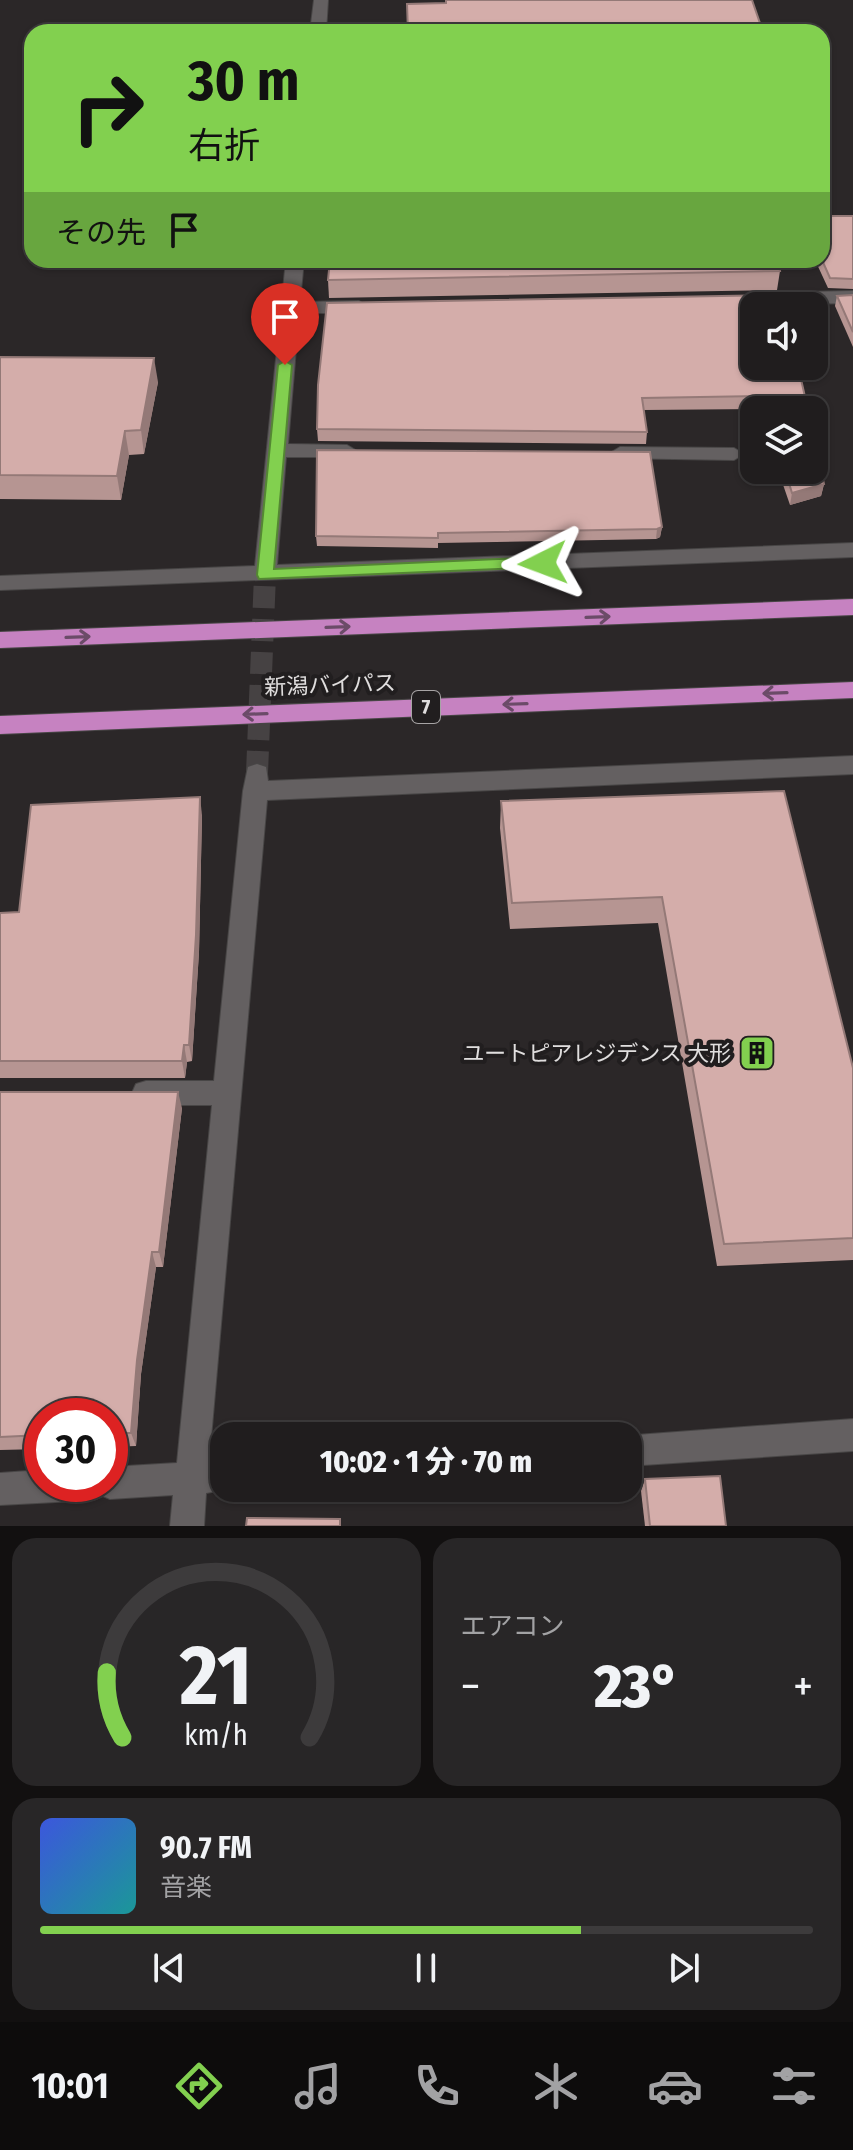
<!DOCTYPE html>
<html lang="ja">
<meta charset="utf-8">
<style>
:root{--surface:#201d1e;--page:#282627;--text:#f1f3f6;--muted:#a2a2a4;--line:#3d3b3c;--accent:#82d04f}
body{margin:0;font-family:"Fira Sans Condensed","Noto Sans JP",sans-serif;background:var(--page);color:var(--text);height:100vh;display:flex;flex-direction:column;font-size:30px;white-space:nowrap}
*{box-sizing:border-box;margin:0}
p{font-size:26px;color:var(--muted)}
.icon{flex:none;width:44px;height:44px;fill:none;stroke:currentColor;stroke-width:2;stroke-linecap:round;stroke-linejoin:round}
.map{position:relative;height:1526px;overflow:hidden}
.sheet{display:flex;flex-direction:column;gap:12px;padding:12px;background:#121010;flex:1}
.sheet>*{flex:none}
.banner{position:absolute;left:24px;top:24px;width:806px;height:244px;border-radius:24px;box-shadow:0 2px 6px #0004,0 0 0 2px var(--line);background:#82d04f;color:#111;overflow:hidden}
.controls{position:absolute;left:740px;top:292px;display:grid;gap:16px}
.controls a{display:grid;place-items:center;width:88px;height:88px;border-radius:16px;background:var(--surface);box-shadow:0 2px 6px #0004,0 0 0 2px var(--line);font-size:40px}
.speed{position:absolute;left:24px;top:1398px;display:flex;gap:16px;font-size:40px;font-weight:700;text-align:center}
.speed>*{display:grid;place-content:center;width:104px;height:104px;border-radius:50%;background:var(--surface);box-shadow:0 2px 6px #0004,0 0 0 2px var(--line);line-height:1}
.speed .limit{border:12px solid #d22;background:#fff;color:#111}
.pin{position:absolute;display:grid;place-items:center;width:68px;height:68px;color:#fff;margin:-82px -34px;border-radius:50% 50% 50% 0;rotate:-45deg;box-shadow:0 0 8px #0007}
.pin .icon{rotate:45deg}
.me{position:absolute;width:88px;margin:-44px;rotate:267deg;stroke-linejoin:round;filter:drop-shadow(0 0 6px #0008)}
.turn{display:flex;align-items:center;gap:28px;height:168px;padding:0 32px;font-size:36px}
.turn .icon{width:104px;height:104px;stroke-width:2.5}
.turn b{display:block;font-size:56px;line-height:68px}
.then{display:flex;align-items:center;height:76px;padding:0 32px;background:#0003;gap:16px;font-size:30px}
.big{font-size:60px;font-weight:800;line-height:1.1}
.sheet .tile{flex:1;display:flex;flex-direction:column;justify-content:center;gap:12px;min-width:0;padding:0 28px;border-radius:24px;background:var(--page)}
.sheet .dial{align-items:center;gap:0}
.dial svg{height:208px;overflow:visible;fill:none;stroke:var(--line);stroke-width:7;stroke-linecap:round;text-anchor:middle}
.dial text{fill:var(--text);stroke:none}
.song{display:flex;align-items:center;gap:24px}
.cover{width:96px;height:96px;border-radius:12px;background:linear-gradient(135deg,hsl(230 70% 55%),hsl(180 70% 35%))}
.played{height:8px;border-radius:4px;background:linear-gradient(90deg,var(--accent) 70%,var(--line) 70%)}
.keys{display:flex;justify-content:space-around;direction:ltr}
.heat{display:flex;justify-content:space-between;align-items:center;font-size:44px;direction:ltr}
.sheet .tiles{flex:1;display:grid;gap:12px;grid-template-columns:1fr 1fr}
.tile:last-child{grid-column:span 2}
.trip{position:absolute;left:210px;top:1422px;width:432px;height:80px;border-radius:24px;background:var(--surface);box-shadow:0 2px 6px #0004,0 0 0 2px var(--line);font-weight:800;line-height:80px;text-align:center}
.menu{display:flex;height:128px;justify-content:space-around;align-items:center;background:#0d0c0c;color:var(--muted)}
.menu .icon{width:56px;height:56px}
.menu .on{color:var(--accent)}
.menu b{font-size:36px;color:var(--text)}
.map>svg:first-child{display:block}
</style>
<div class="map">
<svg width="853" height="1526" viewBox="0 0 853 1526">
<rect width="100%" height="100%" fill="#2b2728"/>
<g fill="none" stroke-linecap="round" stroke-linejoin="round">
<!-- street-tunnel -->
<polyline stroke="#464243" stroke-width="22" stroke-dasharray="22 11" stroke-linecap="butt" points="257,773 265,575"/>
<defs>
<g id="street">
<polygon points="314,0 328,0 326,32 310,32"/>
<polygon points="286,260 304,260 300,302 359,301 368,307 359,313 299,313 288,444 347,445 357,451 347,457 286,457 277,565 853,543 853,557 0,590 0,576 255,566"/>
<polygon points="853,291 853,303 751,305 742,299 751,293"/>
<polygon points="620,447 734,448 744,454 734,460 613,458 610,453"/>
<polygon points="853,756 853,774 267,800 209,1461 224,1460 224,1488 234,1488 206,1493 204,1526 170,1526 173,1495 110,1499 103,1496 93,1500 0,1505 0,1473 42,1470 42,1484 110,1484 110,1467 177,1463 212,1105 146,1105 136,1102 132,1093 136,1084 146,1081 214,1081 243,791 248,767 257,764 266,767 268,781"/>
<polygon points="853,1419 853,1451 628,1466 628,1436 623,1436"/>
</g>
<g id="highway">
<polygon points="853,599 853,615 0,648 0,632"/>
<polygon points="853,682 853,698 0,734 0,716"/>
</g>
</defs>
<!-- street casing -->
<use href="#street" stroke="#484646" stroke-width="2"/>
<!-- highway casing -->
<use href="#highway" stroke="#484646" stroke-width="2"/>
<!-- street -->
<use href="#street" fill="#646061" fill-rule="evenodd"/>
<!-- highway -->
<use href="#highway" fill="#c682c1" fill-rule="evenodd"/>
</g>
<!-- wall -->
<g fill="#b69592">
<polygon points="853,216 853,289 828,288 815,260 822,260"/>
<polygon points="780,271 777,290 329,298 328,280"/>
<polygon points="783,295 808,410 757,410 757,409 644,410 647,432 646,444 318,441 317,429"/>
<polygon points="853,295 853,347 835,306 837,296"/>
<polygon points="0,357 158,382 144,454 129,455 121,500 0,499"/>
<polygon points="778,470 814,470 824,484 821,496 790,505"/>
<polygon points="662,527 660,537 656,539 438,543 438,548 317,546 316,536"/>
<polygon points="784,791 853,1068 853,1260 717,1266 658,923 510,929 500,828 501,801"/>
<polygon points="202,815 199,952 192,1061 187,1062 185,1078 0,1078 0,913 19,912"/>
<polygon points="0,1092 182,1108 163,1267 156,1267 141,1374 136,1446 110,1447 110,1416 42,1416 42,1449 0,1450"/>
<polygon points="645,1479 726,1526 645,1526 641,1491"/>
</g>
<!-- shaded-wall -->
<g fill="#947977">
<polygon points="154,358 158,382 144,454 141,430"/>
<polygon points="125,431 129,455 121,500 117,476"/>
<polygon points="824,484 821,496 790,505 792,493"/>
<polygon points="662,527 660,537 656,539 657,529"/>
<polygon points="200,797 202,815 199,952 192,1061 189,1045"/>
<polygon points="184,1045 187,1062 185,1078 182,1061"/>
<polygon points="178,1092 182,1108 163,1267 159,1252"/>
<polygon points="152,1252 156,1267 141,1374 136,1446 131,1433 137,1360"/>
</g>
<!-- building -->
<g fill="#d4adaa" stroke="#947977" stroke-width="2">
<polygon points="446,0 752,0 763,32 408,32 407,4 446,3"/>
<polygon points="822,216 853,216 853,279 830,278 822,260"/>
<polygon points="330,260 778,260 780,271 328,280"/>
<polygon points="783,295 785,306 754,306 754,366 798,366 808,410 764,410 759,396 642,398 647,432 317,429 318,385 327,303"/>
<polygon points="853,295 853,332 837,296"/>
<polygon points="0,357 154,358 141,430 125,431 117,476 0,475"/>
<polygon points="814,439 824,484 792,493 785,470 814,470"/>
<polygon points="317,450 650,452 662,527 657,529 438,533 438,538 316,536"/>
<polygon points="784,791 853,1068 853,1238 724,1244 662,897 512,903 501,801"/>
<polygon points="200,797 196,935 189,1045 184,1045 182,1061 0,1061 0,913 19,912 31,805"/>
<polygon points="0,1092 178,1092 159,1252 152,1252 137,1360 131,1433 110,1433 110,1416 42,1416 42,1435 0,1437"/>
<polygon points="720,1476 726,1526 650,1526 645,1479"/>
<polygon points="247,1518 340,1519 340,1526 246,1526"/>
</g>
<!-- one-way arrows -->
<defs><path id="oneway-shaft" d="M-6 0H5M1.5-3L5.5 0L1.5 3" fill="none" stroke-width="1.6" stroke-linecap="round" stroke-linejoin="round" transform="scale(2)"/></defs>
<g stroke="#6b4b68">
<use href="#oneway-shaft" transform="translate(598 617) rotate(-2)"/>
<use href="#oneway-shaft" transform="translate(338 627) rotate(-2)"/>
<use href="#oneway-shaft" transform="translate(78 637) rotate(-2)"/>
<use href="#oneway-shaft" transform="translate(775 693) rotate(178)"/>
<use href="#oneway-shaft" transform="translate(515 704) rotate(178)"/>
<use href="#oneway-shaft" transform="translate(255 714) rotate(178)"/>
</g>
<!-- route -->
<polygon fill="#82d04f" stroke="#548733" stroke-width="2" points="285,361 292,365 274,569 543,557 552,563 549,567 259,579 257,575 278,365"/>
<!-- icons -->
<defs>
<symbol id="building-square" viewBox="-11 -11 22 22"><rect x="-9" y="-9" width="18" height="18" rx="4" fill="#82d04f" stroke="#211e1f"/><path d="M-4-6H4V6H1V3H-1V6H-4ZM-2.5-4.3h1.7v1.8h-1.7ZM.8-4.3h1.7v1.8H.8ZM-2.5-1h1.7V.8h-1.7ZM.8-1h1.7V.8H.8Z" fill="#111"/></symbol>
</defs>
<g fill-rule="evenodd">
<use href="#building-square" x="737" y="1033" width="40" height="40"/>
</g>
<g text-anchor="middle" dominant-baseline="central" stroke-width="8" stroke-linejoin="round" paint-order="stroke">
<!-- shield labels -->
<rect fill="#211e1f" stroke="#a7a4a5" stroke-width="2" x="412" y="691" width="28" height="32" rx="6"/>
<g font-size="20" font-weight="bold" fill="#e0dede">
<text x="426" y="707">7</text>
</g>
<!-- street labels -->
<g font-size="22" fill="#e0dede" stroke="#211e1f">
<text transform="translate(330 685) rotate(-2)">新潟バイパス</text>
</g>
<!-- poi labels -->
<g font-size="22" fill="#e0dede" stroke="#211e1f" text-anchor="end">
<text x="731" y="1053">ユートピアレジデンス 大形</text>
</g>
</g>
</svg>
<div class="controls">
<a><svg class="icon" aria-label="sound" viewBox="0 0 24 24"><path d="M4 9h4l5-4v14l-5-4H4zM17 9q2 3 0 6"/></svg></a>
<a><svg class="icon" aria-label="layers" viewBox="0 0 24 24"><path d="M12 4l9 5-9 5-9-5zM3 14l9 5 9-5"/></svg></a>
</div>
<div class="speed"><div class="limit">30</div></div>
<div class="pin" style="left:285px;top:365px;background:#d93025"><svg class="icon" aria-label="arrive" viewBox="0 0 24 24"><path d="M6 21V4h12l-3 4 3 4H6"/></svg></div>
<svg class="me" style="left:543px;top:563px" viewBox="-20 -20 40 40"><path d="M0-17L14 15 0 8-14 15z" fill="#82d04f" stroke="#fff" stroke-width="4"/></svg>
<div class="trip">10:02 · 1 分 · 70 m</div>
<div class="banner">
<div class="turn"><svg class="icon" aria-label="right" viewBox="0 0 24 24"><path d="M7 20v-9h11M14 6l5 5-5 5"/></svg><div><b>30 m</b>右折</div></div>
<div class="then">その先<svg class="icon" aria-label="arrive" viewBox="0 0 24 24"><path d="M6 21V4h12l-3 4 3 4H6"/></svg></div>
</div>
</div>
<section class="sheet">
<div class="tiles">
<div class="tile dial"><svg viewBox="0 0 100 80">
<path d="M14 69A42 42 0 1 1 86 69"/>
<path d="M14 69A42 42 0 0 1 8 44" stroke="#82d04f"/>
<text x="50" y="56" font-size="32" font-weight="700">21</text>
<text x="50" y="72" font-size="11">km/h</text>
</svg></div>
<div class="tile"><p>エアコン</p>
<div class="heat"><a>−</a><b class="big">23°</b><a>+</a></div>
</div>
<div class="tile">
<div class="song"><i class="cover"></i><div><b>90.7 FM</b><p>音楽</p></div></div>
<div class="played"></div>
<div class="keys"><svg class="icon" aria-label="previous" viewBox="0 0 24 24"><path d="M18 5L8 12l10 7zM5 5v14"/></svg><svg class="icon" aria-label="pause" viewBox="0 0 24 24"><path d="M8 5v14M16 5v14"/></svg><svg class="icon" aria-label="next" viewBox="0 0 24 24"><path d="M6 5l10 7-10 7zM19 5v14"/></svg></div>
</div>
</div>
</section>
<nav class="menu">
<b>10:01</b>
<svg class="icon on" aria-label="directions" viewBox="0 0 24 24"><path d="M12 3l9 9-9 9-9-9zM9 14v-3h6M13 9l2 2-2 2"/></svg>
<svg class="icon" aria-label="music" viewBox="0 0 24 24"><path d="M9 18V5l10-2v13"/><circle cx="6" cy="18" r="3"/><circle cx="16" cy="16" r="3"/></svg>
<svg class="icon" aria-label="phone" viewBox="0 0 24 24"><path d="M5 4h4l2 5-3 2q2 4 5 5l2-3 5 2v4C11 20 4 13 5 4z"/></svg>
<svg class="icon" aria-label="climate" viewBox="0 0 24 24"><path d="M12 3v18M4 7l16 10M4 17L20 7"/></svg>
<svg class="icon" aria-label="car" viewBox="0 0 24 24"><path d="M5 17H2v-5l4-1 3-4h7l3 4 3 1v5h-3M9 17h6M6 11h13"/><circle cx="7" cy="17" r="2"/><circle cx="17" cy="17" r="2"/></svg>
<svg class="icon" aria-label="filters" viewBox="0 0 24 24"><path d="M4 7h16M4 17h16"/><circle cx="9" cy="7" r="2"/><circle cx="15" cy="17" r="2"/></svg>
</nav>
